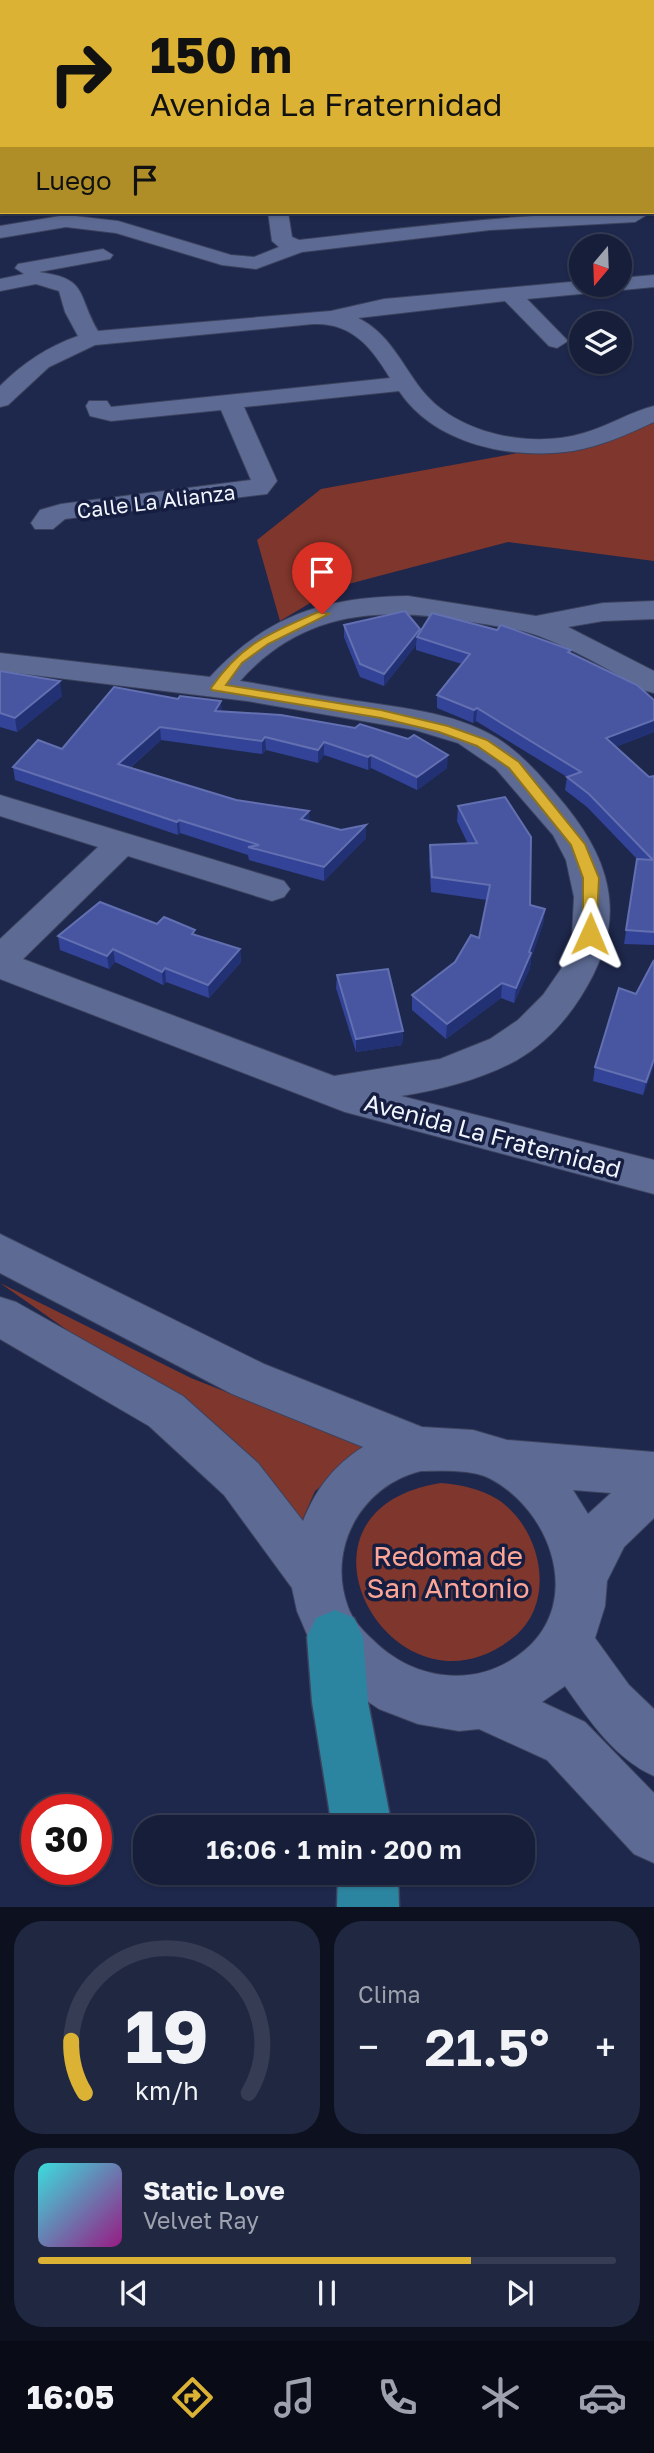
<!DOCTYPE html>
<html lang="es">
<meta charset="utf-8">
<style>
:root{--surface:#161e39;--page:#1f2741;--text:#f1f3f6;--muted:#9ea2ae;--line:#353c53;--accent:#dbb233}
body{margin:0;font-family:"Golos Text",sans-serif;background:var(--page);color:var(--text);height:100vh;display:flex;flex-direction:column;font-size:26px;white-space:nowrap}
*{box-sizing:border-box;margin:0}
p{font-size:23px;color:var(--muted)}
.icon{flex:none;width:38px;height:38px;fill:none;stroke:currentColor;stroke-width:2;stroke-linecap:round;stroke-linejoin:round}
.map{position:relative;height:1907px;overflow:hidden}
.side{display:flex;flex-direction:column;gap:14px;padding:14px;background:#0c101f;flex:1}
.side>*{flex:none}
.top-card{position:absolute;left:0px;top:0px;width:654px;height:214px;box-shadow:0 2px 5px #0004,0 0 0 2px var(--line);background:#dbb233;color:#111;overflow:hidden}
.needle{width:46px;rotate:199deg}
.buttons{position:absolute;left:569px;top:234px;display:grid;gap:14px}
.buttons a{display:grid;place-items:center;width:63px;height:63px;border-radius:50%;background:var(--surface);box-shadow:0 2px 5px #0004,0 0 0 2px var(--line);font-size:35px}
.speed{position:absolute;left:21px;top:1794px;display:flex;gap:14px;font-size:35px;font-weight:700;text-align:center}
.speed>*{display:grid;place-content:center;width:91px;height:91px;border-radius:50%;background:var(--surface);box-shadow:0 2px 5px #0004,0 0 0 2px var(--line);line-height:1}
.speed .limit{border:10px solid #d22;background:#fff;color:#111}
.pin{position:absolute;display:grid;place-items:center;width:60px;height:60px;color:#fff;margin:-72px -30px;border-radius:50% 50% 50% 0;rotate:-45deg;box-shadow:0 0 7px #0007}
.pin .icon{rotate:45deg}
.me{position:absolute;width:77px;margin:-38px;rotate:1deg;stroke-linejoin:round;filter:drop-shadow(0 0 5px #0008)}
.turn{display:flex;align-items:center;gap:24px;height:147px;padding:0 35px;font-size:32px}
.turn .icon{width:91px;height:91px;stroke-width:2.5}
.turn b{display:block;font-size:49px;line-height:60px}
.then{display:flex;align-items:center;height:66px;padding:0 35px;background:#0003;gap:14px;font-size:26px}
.big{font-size:52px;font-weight:600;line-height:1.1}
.side .card{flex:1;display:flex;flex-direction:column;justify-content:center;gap:10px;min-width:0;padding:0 24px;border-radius:28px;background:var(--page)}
.side .dial{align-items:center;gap:0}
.dial svg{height:182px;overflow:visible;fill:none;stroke:var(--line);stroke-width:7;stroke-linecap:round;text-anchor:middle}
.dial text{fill:var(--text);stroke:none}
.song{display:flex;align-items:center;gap:21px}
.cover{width:84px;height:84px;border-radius:10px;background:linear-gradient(135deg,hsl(180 70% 55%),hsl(310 70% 35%))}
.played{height:7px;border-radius:4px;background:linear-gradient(90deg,var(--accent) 75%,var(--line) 75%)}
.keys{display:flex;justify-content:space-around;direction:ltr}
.heat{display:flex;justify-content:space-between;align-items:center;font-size:38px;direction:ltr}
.side .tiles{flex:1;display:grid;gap:14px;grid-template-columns:1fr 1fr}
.card:last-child{grid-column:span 2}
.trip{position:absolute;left:133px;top:1815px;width:402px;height:70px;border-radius:28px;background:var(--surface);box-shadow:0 2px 5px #0004,0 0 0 2px var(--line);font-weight:600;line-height:70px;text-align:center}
.tabs{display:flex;height:112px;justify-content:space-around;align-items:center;background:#090c17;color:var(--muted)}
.tabs .icon{width:49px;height:49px}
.tabs .on{color:var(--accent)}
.tabs b{font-size:32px;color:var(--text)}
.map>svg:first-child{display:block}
</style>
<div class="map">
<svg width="654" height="1907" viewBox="0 0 654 1907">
<rect width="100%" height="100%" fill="#1e284c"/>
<!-- green -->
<g fill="#7f362c">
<polygon points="654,416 654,561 508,542 337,587 280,621 257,540 321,489 534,450"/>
<polygon points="0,1283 191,1378 267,1408 378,1442 315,1491 301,1523 87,1344"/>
<path d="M441,1483C461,1485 479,1488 497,1499C540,1526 558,1600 515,1636C396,1735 267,1510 441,1483Z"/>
</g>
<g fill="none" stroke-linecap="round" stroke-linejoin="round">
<defs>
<g id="minor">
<polygon points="300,0 330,0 299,2"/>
<polygon points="591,0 609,0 610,2 591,2"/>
<rect x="653" y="4" width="1" height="8"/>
<rect x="653" y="55" width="1" height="10"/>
<polygon points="654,107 654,118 653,118 653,107"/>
<rect x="0" y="156" width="2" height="12"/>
<path d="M268,212H288L292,237L299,240C413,227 527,212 642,212L645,216L635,222L490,230L302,252L256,269L222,265L116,233L66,227L0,238V226L66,215L118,221L231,255L254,257L279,247L272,241Z"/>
<path d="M103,249L113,255L110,259L39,272C89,279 76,293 98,331L331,311L384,299L581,281V285H620V278L654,275V287L527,299L568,341L557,348L549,346L505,301L358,318C389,333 401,363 421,389C456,434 530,449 584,433C608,426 630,412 654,406V422C628,434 602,446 573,451C512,460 435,445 399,391L244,407L277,481L267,494L65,519L53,529H35L31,523L40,510L61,504L251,480L221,410L111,421L90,416L86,406L89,401H107L111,407L390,378C372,348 352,322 313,324L95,345L49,367L8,405L0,407V386C23,363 47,347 78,336L65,312L59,291L36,284L0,291V279L24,274L15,268L18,264Z"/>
<path d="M408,596L536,616L603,603L654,601V619L603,621L568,627L654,671V693L643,690C610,670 575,650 539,636C517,628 494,626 471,622C382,606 303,610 240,681C275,686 309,694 344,699C394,707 453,711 497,738C524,755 545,781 565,805C617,869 626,927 580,998C564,1023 543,1045 517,1060C482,1079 440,1090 401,1096L654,1160V1194L345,1112L0,979V939L98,847L0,816V795L284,881L290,889L284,897L272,901L128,856L23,959L334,1076L440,1059L490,1039L518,1020L543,995L561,969L572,936L574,897L566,860L553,835L496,769L458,743L415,730L247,701L0,671V653L210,677C267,615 325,597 408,596Z"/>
<path d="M0,1234L264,1364L422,1427L473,1430L507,1440L654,1452V1518L624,1547L607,1581L605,1606L595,1638L629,1685L654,1709V1776C615,1759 589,1720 565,1686L542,1702L585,1722L654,1793V1863L634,1854L547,1760L479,1729L459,1731L418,1724L379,1709L343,1685L315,1653L297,1611L292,1588L224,1495L149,1426L0,1339V1297L16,1302L183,1396L258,1463L303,1521C316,1489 333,1466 363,1447L232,1394L0,1273ZM421,1471C442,1471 470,1469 489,1478C550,1509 584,1600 525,1650C479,1689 415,1682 373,1640C363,1631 352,1619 348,1607C326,1548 362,1485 421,1471ZM573,1490L611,1493L588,1514Z"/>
</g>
<g id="major">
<polygon points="335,1610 354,1618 363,1637 368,1702 392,1827 332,1827 312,1702 307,1637 316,1618"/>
<polygon points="338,1872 398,1872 399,1907 337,1907"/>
</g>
</defs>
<!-- minor casing -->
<use href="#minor" stroke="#3c425e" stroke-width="2"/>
<!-- major casing -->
<use href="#major" stroke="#3c425e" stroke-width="3"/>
<!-- minor -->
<use href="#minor" fill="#5d6b94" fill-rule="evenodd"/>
<!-- major -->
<use href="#major" fill="#2c85a0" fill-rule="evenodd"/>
</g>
<!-- wall -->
<g fill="#334397">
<polygon points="344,625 420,629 420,633 571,653 654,732 615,747 649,777 654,776 654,945 624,944 637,859 587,807 565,790 567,777 476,721 473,723 437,708 437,695 462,664 416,650 416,645 384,686 360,677 344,637"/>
<polygon points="0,671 62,696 17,732 0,727"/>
<polygon points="178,699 221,701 221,711 447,768 417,790 371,768 368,770 324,755 318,763 266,750 262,754 161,740 130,768 341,830 366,825 366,838 324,881 249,860 248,855 180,833 178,835 15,780 13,767 62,749"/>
<polygon points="458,806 530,905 545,909 543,924 531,958 530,968 514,1003 501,998 446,1039 412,1010 412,995 455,962 479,938 487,900 431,892 429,860 430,845 468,844 457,821"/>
<polygon points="157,924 240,949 241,962 209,998 166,982 163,985 115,962 109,969 60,950 58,936"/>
<polygon points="337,975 403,1031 402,1045 356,1052 336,988"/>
<polygon points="636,994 654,1065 643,1095 593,1081 595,1067"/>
</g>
<!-- shaded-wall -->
<g fill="#223074">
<polygon points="420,629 419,638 417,637 416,645 384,686 384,674"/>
<polygon points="60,681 62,696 17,732 15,718"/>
<polygon points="221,701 222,714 215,711"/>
<polygon points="477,708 476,721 473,723 474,710"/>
<polygon points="654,720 654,732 604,751 606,738"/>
<polygon points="160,727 161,740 119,777 118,764"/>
<polygon points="265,737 266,750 262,754 262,741"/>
<polygon points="324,742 324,755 318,763 318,750"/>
<polygon points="371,755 371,768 368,770 368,757"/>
<polygon points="448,755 447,768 417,790 417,777"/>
<polygon points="309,811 310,824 301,819"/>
<polygon points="179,820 180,833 178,835 177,822"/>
<polygon points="366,825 366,838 324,881 324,867"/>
<polygon points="545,909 543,924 531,958 530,968 514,1003 516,988"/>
<polygon points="113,949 115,962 109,969 107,956"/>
<polygon points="240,949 241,962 209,998 208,985"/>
<polygon points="165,968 166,982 163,985 162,972"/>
<polygon points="502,983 501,998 446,1039 447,1024"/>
<polygon points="403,1031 402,1045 356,1052 356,1039"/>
<polygon points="654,1059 654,1065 643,1095 646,1082"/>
</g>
<!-- building -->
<g fill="#4856a2" stroke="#626fb0" stroke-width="2">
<polygon points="405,611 420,629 384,674 360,664 344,625"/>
<polygon points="432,613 497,630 501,625 571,650 568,652 637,685 654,700 654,720 606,738 649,777 654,776 654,932 626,930 637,859 653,860 589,794 567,777 581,772 477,708 474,710 437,695 470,654 417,637"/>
<polygon points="0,671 60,681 15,718 0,713"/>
<polygon points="114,687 178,699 180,696 221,701 215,711 281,715 355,728 360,724 408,739 414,735 448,755 417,777 371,755 368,757 324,742 318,750 265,737 262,741 160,727 118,764 236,800 309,811 301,819 341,830 366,825 324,867 248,847 259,845 179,820 177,822 13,767 38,740 62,749"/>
<polygon points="505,797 531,837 530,905 545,909 529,952 531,953 516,988 502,983 447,1024 412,995 455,962 471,935 479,938 490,885 432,877 430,845 477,843 458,806"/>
<polygon points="100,902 157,924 164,917 195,930 192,934 240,949 208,985 165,968 162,972 113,949 107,956 58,936"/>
<polygon points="654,960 654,1059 646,1082 595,1067 619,988 636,994"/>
<polygon points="388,969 403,1031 356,1039 337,975"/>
</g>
<!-- route -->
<path fill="#dbb233" stroke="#8e7421" stroke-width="2" d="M318,612L329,614L268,644L242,663L226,685L381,710L448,726L487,740L519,762L585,844L599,878L596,938L590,940L583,934V878L571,845L509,768L477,746L439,732L381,718L212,690L211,688C243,642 269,634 318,612Z"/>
<g text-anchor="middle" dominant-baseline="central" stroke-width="7" stroke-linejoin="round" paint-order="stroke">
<!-- far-street labels -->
<g font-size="21" fill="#f1f5fe" stroke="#151e41">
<text transform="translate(156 501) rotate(-7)">Calle La Alianza</text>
</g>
<!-- street labels -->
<g font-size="24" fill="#f1f5fe" stroke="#151e41">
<text transform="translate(493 1135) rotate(15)">Avenida La Fraternidad</text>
</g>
<!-- near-park labels -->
<g font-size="28" fill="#fda596" stroke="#151e41">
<text x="448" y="1555">Redoma de<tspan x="448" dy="32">San Antonio</tspan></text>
</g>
</g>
</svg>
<div class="buttons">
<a><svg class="needle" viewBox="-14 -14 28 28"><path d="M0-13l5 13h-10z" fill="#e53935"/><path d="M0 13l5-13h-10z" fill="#9ea2ae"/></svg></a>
<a><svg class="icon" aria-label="layers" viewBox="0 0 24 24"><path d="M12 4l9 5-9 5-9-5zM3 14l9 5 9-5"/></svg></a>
</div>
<div class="speed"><div class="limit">30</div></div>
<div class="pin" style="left:322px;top:614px;background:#d93025"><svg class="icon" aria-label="arrive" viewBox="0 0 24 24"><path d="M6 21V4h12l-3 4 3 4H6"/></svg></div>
<svg class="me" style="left:590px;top:934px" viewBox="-20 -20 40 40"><path d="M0-17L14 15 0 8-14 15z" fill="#dbb233" stroke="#fff" stroke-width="4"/></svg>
<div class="trip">16:06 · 1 min · 200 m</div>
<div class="top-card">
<div class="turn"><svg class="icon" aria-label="right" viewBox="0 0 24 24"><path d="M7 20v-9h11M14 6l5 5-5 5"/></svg><div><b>150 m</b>Avenida La Fraternidad</div></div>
<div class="then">Luego<svg class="icon" aria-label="arrive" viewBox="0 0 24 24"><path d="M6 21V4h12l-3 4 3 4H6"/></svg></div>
</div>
</div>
<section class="side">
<div class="tiles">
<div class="card dial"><svg viewBox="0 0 100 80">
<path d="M14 69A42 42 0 1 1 86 69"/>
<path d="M14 69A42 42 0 0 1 8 46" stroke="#dbb233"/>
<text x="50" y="56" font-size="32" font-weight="700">19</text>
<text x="50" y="72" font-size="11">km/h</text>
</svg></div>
<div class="card"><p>Clima</p>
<div class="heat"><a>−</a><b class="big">21.5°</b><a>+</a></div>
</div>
<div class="card">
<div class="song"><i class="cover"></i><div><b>Static Love</b><p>Velvet Ray</p></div></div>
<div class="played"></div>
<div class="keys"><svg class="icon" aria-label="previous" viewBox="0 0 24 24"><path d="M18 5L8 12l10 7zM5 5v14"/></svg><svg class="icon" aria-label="pause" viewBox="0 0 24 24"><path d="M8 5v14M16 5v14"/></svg><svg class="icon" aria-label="next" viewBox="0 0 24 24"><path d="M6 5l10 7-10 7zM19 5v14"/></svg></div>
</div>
</div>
</section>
<nav class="tabs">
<b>16:05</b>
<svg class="icon on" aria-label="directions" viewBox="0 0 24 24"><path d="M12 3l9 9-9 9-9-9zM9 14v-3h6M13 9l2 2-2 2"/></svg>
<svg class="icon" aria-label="music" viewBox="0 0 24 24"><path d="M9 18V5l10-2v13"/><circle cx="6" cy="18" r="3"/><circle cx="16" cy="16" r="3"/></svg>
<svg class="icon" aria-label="phone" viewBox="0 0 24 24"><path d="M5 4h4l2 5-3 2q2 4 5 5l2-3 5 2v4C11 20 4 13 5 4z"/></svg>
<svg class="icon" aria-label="climate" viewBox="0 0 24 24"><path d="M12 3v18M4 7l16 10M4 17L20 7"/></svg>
<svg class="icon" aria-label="car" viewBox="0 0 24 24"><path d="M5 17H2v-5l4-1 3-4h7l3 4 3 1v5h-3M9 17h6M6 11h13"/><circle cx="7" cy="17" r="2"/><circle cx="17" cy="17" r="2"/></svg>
</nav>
